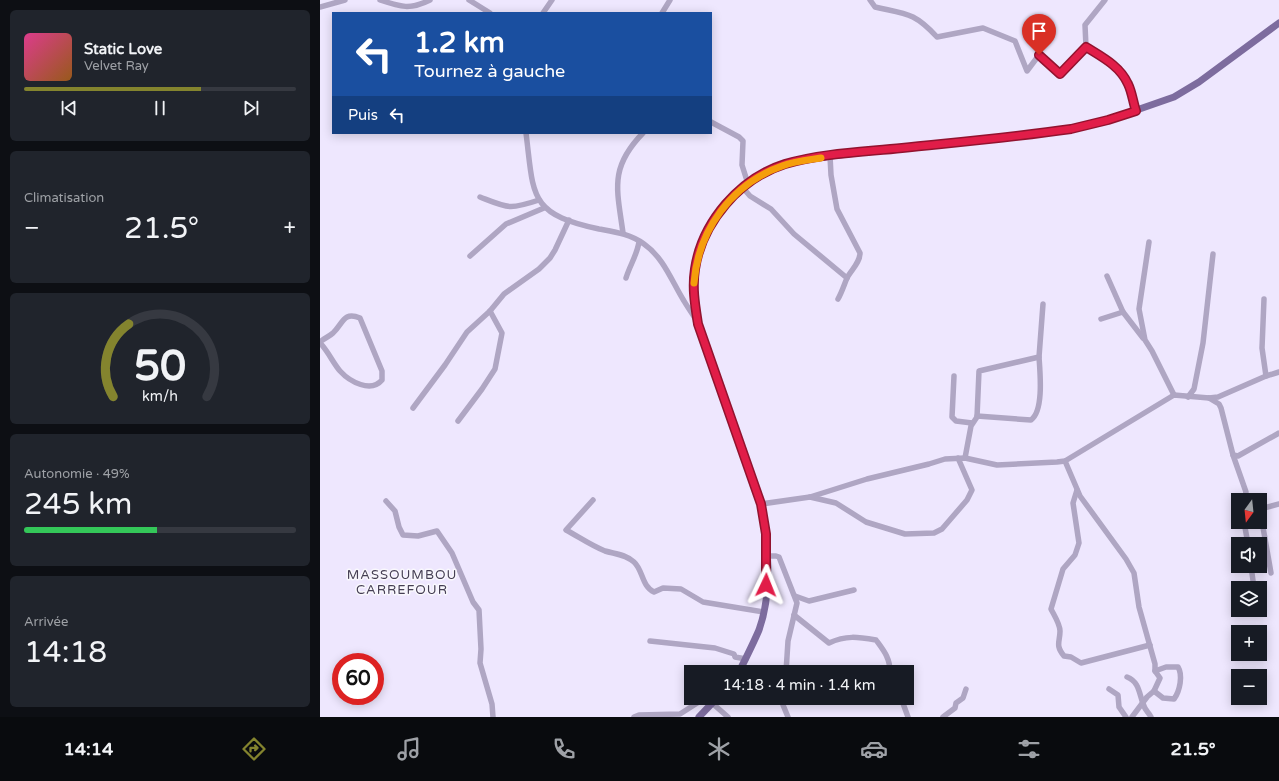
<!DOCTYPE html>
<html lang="fr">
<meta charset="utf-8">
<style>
:root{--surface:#171b24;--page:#20242c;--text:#f1f3f6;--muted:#9ea1a6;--line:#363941;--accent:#84842e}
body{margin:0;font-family:"Varela Round",sans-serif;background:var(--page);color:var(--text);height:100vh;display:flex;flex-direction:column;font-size:15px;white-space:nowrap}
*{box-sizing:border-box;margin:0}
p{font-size:13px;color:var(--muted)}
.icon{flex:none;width:22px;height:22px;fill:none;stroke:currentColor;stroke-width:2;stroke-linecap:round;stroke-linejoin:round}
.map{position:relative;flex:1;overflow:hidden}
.details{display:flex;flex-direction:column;gap:10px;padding:10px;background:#0d0f14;width:320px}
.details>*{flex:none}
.banner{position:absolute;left:12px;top:12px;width:380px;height:122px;border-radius:0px;box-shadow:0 2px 10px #0003;background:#1a4fa0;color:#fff;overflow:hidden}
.needle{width:26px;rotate:195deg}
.fabs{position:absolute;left:911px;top:493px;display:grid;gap:8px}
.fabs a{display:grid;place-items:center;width:36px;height:36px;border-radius:0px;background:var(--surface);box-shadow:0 2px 10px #0003;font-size:20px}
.speed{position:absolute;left:12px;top:653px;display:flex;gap:8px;font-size:20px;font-weight:700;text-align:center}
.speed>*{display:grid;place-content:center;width:52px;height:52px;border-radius:50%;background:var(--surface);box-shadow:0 2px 10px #0003;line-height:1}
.speed .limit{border:6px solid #d22;background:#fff;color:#111}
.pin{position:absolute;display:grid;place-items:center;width:34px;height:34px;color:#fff;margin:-41px -17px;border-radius:50% 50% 50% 0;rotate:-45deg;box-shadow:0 0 4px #0007}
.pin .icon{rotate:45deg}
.me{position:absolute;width:44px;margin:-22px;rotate:2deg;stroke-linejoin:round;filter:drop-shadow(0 0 3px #0008)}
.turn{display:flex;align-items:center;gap:14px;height:84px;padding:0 16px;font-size:18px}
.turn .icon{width:52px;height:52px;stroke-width:2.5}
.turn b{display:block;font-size:28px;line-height:34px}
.then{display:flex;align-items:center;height:38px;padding:0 16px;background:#0003;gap:8px;font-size:15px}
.big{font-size:30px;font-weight:600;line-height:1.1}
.details .tile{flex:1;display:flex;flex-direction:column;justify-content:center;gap:6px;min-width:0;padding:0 14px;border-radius:6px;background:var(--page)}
.details .dial{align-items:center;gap:0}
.dial svg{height:104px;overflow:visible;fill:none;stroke:var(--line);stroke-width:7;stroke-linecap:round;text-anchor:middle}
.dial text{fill:var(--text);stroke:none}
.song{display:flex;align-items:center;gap:12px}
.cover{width:48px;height:48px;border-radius:6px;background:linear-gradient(135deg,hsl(330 70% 55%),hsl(30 70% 35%))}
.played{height:4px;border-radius:2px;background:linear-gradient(90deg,var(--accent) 65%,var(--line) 65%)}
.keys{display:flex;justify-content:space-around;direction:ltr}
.heat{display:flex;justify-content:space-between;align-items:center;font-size:22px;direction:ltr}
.charge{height:6px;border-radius:3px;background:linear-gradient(90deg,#34c759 49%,var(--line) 0)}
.trip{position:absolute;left:364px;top:665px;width:230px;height:40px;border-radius:0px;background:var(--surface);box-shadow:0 2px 10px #0003;font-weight:600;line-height:40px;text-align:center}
.dock{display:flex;height:64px;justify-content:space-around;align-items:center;background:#090b0e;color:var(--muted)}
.dock .icon{width:28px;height:28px}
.dock .selected{color:var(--accent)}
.dock b{font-size:18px;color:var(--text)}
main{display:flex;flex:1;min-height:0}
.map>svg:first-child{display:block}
</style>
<main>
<section class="details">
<div class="tile">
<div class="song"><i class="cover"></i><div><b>Static Love</b><p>Velvet Ray</p></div></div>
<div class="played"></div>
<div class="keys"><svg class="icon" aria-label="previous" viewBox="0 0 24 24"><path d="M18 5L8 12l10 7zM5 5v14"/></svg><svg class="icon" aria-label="pause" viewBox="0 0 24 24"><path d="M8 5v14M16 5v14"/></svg><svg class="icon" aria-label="next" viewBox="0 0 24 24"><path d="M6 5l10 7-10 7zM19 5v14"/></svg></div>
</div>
<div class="tile"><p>Climatisation</p>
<div class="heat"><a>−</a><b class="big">21.5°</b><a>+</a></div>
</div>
<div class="tile dial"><svg viewBox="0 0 100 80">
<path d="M14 69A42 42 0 1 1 86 69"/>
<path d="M14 69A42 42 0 0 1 26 13" stroke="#84842e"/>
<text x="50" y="56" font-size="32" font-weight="700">50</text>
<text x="50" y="72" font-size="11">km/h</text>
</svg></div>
<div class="tile"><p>Autonomie · 49%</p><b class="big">245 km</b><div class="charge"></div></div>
<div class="tile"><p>Arrivée</p><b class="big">14:18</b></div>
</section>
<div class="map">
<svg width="959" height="717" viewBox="0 0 959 717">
<rect width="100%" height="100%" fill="#eee7fe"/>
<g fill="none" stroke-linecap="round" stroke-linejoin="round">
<!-- minor -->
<g stroke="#afa6c3" stroke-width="5.5">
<path d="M60,0C81,7 90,10 110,0"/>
<polyline points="149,0 170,13"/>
<path d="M550,0L555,7C586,14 594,12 617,37L663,28L695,41L707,71L719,55L740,74L766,47C782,57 800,66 808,84C812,92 813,102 816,111"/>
<polyline points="0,7 25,0"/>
<polyline points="223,13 232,0"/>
<polyline points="342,13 350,0"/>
<polyline points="766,47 765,25 785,0"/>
<polyline points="391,122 419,137 423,141 422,165 428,184"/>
<path d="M206,133C214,196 208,214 279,229C295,232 310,234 324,244C344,258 352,282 364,301C368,308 373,314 377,322"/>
<path d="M510,156L511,175L517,209L540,253C540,263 531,270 527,278C524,285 522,292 518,299"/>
<polyline points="423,188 430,196 451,209 474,234 527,278"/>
<path d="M160,197C188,208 189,210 219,200"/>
<path d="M303,233C297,189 289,168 323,133"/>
<polyline points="829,242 819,309 825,340 832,351 854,395"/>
<polyline points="150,256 186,224 224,208"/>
<polyline points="787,276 803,312 823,338"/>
<path d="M306,278C310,265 317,255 319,242"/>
<polyline points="944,299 942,348 946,376"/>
<polyline points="781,319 803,312"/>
<path d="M0,342C4,338 9,337 13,333C23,324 23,311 40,318L62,371V380C51,393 30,382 20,371C13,363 8,351 0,343"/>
<polyline points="634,376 632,417 636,421 652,423"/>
<polyline points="868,397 874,389 883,343 893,254"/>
<polyline points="889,398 899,404 901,408 913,455 926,492 924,500"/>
<polyline points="93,408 125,365 147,332 170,311 184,294 219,269 230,258 235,250 249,220"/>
<path d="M657,416L711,420C724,411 720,372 719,357"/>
<polyline points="138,421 162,389 175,369 182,333 170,311"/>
<polyline points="913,455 918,456 959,433"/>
<polyline points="645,458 651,426 657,417 659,371 719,357 723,304"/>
<polyline points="745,461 760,496 806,559 814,573 819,607 835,664 835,671 840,678 834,691 827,697 812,717"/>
<path d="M757,490L753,503L759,543L755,555L743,569L731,609C734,615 740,624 740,631C740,642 735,645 744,656L751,657L761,663L830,645"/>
<polyline points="490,497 516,503 546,522 585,534 614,533 622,529 647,500 652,490 638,458"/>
<path d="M273,500L246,530C259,537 272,546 285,551C295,554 305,554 314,562C323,570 322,587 334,592L343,588L361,589L383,602L444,612"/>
<polyline points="66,501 75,511 79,527 83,535 98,536 117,531 132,553 153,602 159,610 161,649 160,663 172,704 173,717"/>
<polyline points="441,504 490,497 547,479 609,464 625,459 645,458 677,465 737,462 745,461 854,395 889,398 898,397 946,376 959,372"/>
<polyline points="940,509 959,504"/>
<polyline points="940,510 951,573"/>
<polyline points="924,522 928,544"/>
<polyline points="447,556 456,556 459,557 477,603 468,641 466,672"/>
<polyline points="931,566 934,588"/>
<polyline points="475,596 489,601 534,590"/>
<path d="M474,615L509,643C526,635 538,637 556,640C564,651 570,658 570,672"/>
<polyline points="330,641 395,648 414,654 415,657 426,659"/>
<path d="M807,677C820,682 819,695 824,706C825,710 829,713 831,717"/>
<polyline points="789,689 798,695 799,707 806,717"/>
<path d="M834,691L843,698L854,699C860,691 863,675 858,667H846L835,671"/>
<polyline points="463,698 463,705 468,717"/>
<polyline points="581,698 588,717"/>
<polyline points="392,703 408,717"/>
<polyline points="314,717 319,715 360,714 385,698"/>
<polyline points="623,717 635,708 636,703 643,698 646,689"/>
</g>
<!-- major -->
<g stroke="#7d6c9e" stroke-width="7">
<path d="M419,672C426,658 433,644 439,630C453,591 448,544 441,504L378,324C375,305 372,287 375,269C383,222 418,182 462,166C477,160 494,159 510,156L721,133L751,129L788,120L854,97L879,82L959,23"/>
<polyline points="379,717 397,698"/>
</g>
</g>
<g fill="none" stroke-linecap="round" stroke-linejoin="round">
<defs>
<path id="route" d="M446,585V534L441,504L378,324C375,305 372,288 375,269C382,222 420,178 465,164C503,153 544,152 582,148C639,142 695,137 751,129L788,120L816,111C813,102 812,92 808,84C800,66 782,57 766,47L740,74L719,55"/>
</defs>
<!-- route casing -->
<use href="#route" stroke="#92132f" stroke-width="10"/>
<!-- route -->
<use href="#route" stroke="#e11d48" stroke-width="7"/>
<!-- slow -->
<path stroke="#f59e0b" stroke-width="7" d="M374,283C378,231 411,184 462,166C475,161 488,160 501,158"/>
</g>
<g text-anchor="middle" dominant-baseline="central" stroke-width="3" stroke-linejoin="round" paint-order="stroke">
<!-- quarter labels -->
<g font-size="13" letter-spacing="1" fill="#453e54" stroke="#f9f8fd">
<text x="82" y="575">MASSOUMBOU<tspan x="82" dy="15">CARREFOUR</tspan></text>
</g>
</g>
</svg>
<div class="fabs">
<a><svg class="needle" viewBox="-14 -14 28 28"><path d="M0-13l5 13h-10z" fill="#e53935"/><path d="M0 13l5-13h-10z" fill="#9ea1a6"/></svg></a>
<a><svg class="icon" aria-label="sound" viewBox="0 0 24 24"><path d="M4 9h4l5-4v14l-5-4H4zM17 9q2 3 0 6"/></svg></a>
<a><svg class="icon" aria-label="layers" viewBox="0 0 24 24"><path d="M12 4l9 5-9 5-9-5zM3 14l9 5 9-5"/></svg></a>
<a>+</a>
<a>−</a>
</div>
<div class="speed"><div class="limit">60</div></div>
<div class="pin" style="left:719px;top:55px;background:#d93025"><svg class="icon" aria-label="arrive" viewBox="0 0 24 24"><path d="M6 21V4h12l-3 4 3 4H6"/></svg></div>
<svg class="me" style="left:446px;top:585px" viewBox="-20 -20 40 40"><path d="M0-17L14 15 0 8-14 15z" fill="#e11d48" stroke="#fff" stroke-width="4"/></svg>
<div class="trip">14:18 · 4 min · 1.4 km</div>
<div class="banner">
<div class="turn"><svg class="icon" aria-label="left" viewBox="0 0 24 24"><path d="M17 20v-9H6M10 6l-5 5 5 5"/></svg><div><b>1.2 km</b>Tournez à gauche</div></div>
<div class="then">Puis<svg class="icon" aria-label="left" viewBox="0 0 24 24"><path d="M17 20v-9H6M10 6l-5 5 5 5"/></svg></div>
</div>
</div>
</main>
<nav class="dock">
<b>14:14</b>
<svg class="icon selected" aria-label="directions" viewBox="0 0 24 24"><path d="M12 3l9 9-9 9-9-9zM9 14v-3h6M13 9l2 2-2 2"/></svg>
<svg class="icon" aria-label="music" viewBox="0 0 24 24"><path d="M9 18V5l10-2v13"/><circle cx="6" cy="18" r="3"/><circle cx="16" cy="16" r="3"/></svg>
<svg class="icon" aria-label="phone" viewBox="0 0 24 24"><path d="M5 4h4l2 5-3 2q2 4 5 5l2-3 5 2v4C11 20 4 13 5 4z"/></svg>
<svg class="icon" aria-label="climate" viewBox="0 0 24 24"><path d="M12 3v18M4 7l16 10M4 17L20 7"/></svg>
<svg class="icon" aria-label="car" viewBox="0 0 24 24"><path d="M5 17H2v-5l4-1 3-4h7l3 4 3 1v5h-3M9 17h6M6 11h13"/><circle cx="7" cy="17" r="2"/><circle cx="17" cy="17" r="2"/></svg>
<svg class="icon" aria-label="filters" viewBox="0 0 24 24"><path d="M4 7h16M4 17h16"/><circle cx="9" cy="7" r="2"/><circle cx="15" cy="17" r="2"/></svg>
<b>21.5°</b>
</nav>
